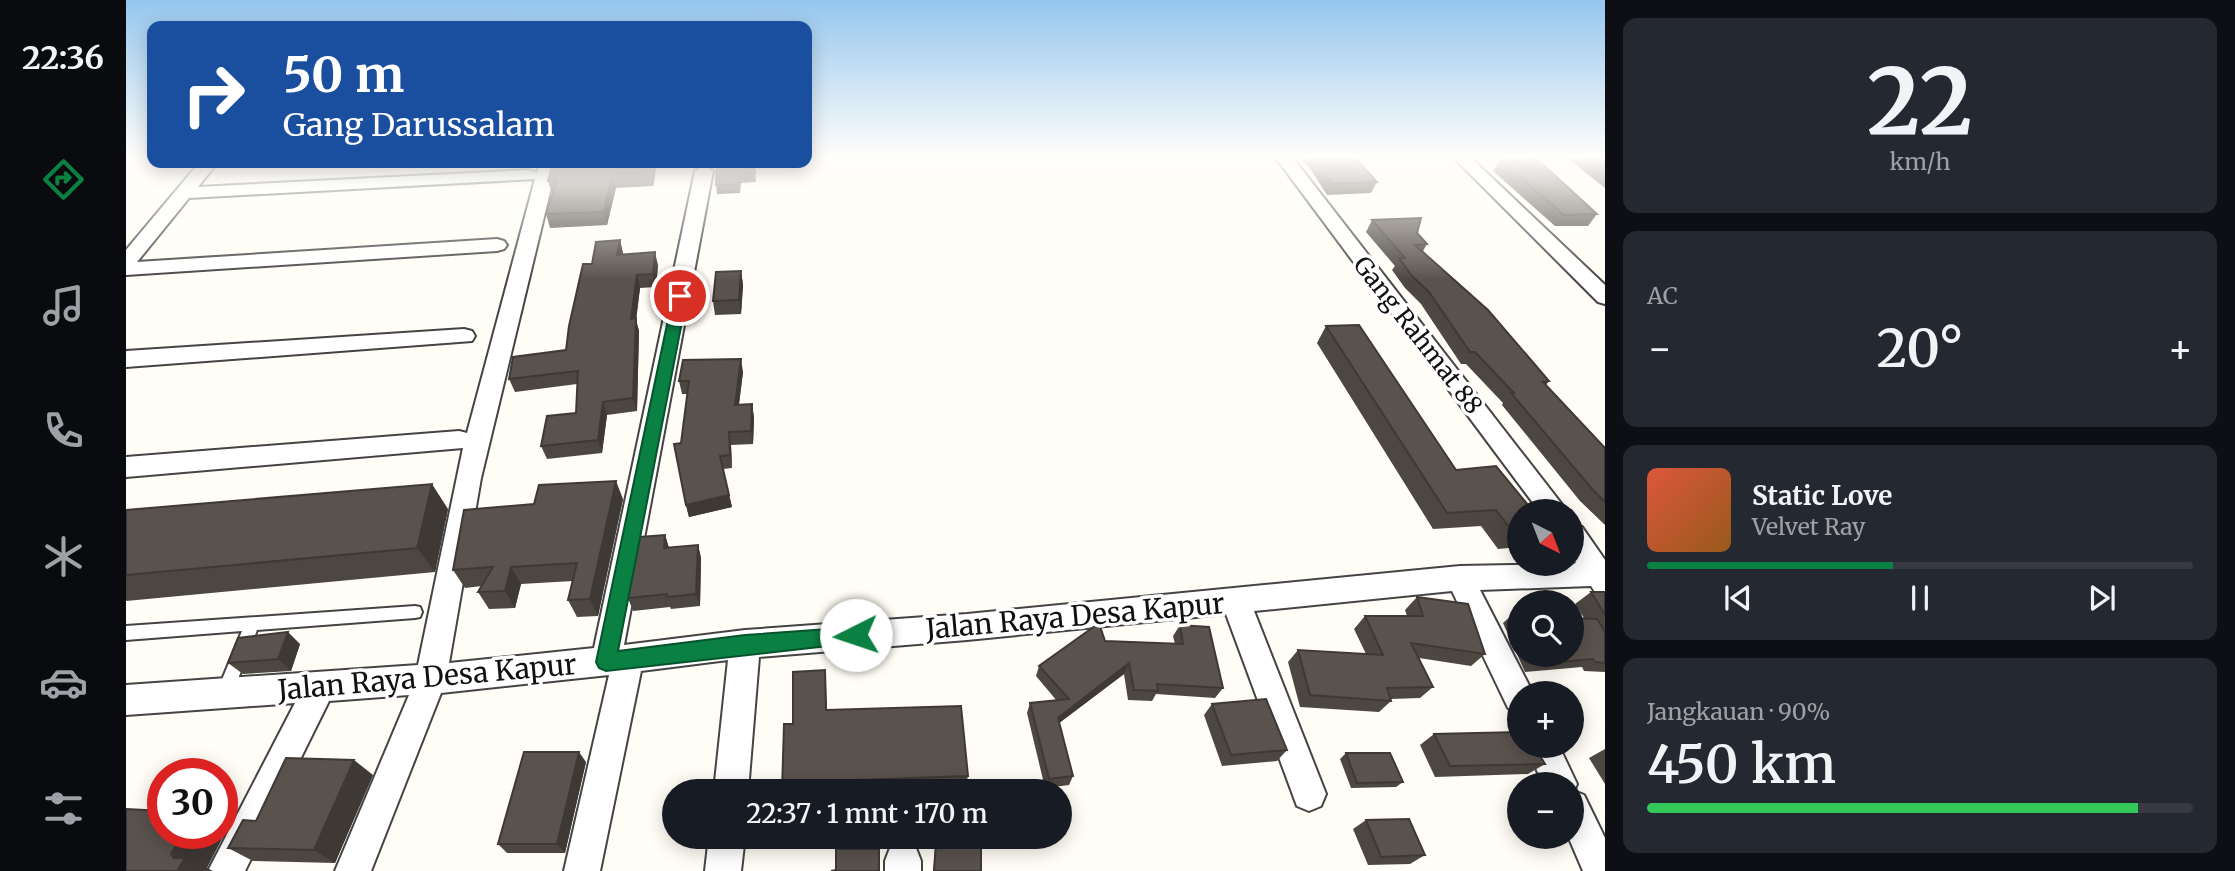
<!DOCTYPE html>
<html lang="id">
<meta charset="utf-8">
<style>
:root{--surface:#171b24;--page:#242831;--text:#f1f3f6;--muted:#9ea1a6;--line:#363941;--accent:#0b8043}
body{margin:0;font-family:Merriweather,serif;background:var(--page);color:var(--text);height:100vh;display:flex;flex-direction:column;font-size:26px;white-space:nowrap}
*{box-sizing:border-box;margin:0}
p{font-size:23px;color:var(--muted)}
.icon{flex:none;width:38px;height:38px;fill:none;stroke:currentColor;stroke-width:2;stroke-linecap:round;stroke-linejoin:round}
.map{position:relative;flex:1;overflow:hidden}
.side{display:flex;flex-direction:column;gap:18px;padding:18px;background:#0d0f14;width:630px}
.side>*{flex:none}
.guide{position:absolute;left:21px;top:21px;width:665px;height:147px;border-radius:14px;box-shadow:0 4px 18px #0003;background:#1a4fa0;color:#fff;overflow:hidden}
.needle{width:46px;rotate:138deg}
.buttons{position:absolute;left:1381px;top:499px;display:grid;gap:14px}
.buttons a{display:grid;place-items:center;width:77px;height:77px;border-radius:50%;background:var(--surface);box-shadow:0 4px 18px #0003;font-size:35px}
.speed{position:absolute;left:21px;top:758px;display:flex;gap:14px;font-size:35px;font-weight:700;text-align:center}
.speed>*{display:grid;place-content:center;width:91px;height:91px;border-radius:50%;background:var(--surface);box-shadow:0 4px 18px #0003;line-height:1}
.speed .limit{border:10px solid #d22;background:#fff;color:#111}
.pin{position:absolute;display:grid;place-items:center;width:60px;height:60px;color:#fff;margin:-30px;border:4px solid #fff;border-radius:50%;box-shadow:0 2px 7px #0007}
.me{position:absolute;width:77px;margin:-38px;rotate:266deg;stroke-linejoin:round;filter:drop-shadow(0 0 5px #0008)}
.turn{display:flex;align-items:center;gap:24px;height:147px;padding:0 21px;font-size:32px}
.turn .icon{width:91px;height:91px;stroke-width:2.5}
.turn b{display:block;font-size:49px;line-height:60px}
.big{font-size:52px;font-weight:600;line-height:1.1}
.side .tile{flex:1;display:flex;flex-direction:column;justify-content:center;gap:10px;min-width:0;padding:0 24px;border-radius:14px;background:var(--page)}
.side .dial{align-items:center;gap:0}
.dial b{font-size:91px;line-height:1}
.song{display:flex;align-items:center;gap:21px}
.cover{width:84px;height:84px;border-radius:10px;background:linear-gradient(135deg,hsl(10 70% 55%),hsl(30 70% 35%))}
.played{height:7px;border-radius:4px;background:linear-gradient(90deg,var(--accent) 45%,var(--line) 45%)}
.keys{display:flex;justify-content:space-around;direction:ltr}
.heat{display:flex;justify-content:space-between;align-items:center;font-size:38px;direction:ltr}
.charge{height:10px;border-radius:5px;background:linear-gradient(90deg,#34c759 90%,var(--line) 0)}
.trip{position:absolute;left:536px;top:779px;width:410px;height:70px;border-radius:35px;background:var(--surface);box-shadow:0 4px 18px #0003;font-weight:600;line-height:70px;text-align:center}
main{display:flex;flex:1;min-height:0}
.dock{display:flex;flex-direction:column;width:126px;justify-content:space-around;align-items:center;background:#090b0e;color:var(--muted)}
.dock .icon{width:49px;height:49px}
.dock .active{color:var(--accent)}
.dock b{font-size:32px;color:var(--text)}
.map>svg:first-child{display:block}
</style>
<main>
<nav class="dock">
<b>22:36</b>
<svg class="icon active" aria-label="directions" viewBox="0 0 24 24"><path d="M12 3l9 9-9 9-9-9zM9 14v-3h6M13 9l2 2-2 2"/></svg>
<svg class="icon" aria-label="music" viewBox="0 0 24 24"><path d="M9 18V5l10-2v13"/><circle cx="6" cy="18" r="3"/><circle cx="16" cy="16" r="3"/></svg>
<svg class="icon" aria-label="phone" viewBox="0 0 24 24"><path d="M5 4h4l2 5-3 2q2 4 5 5l2-3 5 2v4C11 20 4 13 5 4z"/></svg>
<svg class="icon" aria-label="climate" viewBox="0 0 24 24"><path d="M12 3v18M4 7l16 10M4 17L20 7"/></svg>
<svg class="icon" aria-label="car" viewBox="0 0 24 24"><path d="M5 17H2v-5l4-1 3-4h7l3 4 3 1v5h-3M9 17h6M6 11h13"/><circle cx="7" cy="17" r="2"/><circle cx="17" cy="17" r="2"/></svg>
<svg class="icon" aria-label="filters" viewBox="0 0 24 24"><path d="M4 7h16M4 17h16"/><circle cx="9" cy="7" r="2"/><circle cx="15" cy="17" r="2"/></svg>
</nav>
<div class="map">
<svg width="1479" height="871" viewBox="0 0 1479 871">
<rect width="100%" height="100%" fill="#fffdf5"/>
<g fill="none" stroke-linecap="round" stroke-linejoin="round">
<defs>
<polygon id="service" points="289,606 294,607 296,612 294,617 289,618 131,630 105,697 99,699 93,697 91,692 116,631 0,640 0,626"/>
<g id="minor">
<polygon points="1150,158 1167,158 1441,511 1413,511"/>
<polygon points="1328,158 1345,158 1479,285 1479,304 1472,302"/>
<polygon points="73,163 91,163 72,187 403,170 411,173 414,163 431,163 355,478 323,663 468,648 569,171 578,166 587,171 498,645 619,630 841,614 1334,566 1446,564 1450,563 1446,557 1446,524 1456,527 1479,560 1479,595 1469,592 1465,586 1354,590 1407,693 1393,693 1393,712 1382,708 1326,591 1128,611 1200,794 1195,806 1183,811 1171,806 1100,614 841,640 633,657 622,791 588,791 602,660 515,671 474,871 438,871 483,675 315,693 245,871 209,871 283,695 203,701 119,871 82,871 169,703 0,715 0,685 292,665 337,448 0,477 0,457 333,431 341,433 409,179 63,198 11,262 371,239 378,241 381,245 378,249 371,251 0,275 0,250"/>
<polygon points="338,329 346,331 349,336 346,341 0,367 0,351"/>
<polygon points="1400,746 1433,746 1451,784 1448,791 1458,795 1479,838 1479,871 1457,871 1442,836 1446,836 1446,784 1417,784"/>
<polygon points="583,836 619,836 615,871 579,871"/>
<polygon points="777,843 790,848 795,861 795,871 759,871 759,861 764,848"/>
</g>
</defs>
<!-- service casing -->
<use href="#service" stroke="#444" stroke-width="4"/>
<!-- minor casing -->
<use href="#minor" stroke="#444" stroke-width="4"/>
<!-- service -->
<use href="#service" fill="#fff" fill-rule="evenodd"/>
<!-- minor -->
<use href="#minor" fill="#fff" fill-rule="evenodd"/>
</g>
<!-- wall -->
<g fill="#4d4742">
<polygon points="1173,158 1233,158 1232,160 1251,182 1245,193 1201,195 1183,167"/>
<polygon points="1441,158 1479,158 1479,188"/>
<polygon points="1374,160 1471,214 1462,226 1429,226 1367,171"/>
<polygon points="427,163 531,163 527,186 490,188 481,225 424,228 420,214 426,194 422,181"/>
<polygon points="628,163 630,182 615,183 614,193 591,194 590,185"/>
<polygon points="1246,220 1291,233 1301,244 1297,251 1423,381 1420,385 1479,448 1479,525 1454,501 1376,405 1377,403 1340,364 1335,364 1295,304 1279,288 1266,270 1269,266 1240,232"/>
<polygon points="494,240 497,254 532,265 530,287 514,288 510,320 513,331 511,411 481,415 476,453 421,459 415,446 450,413 451,384 389,392 383,379 440,350 466,264"/>
<polygon points="615,271 617,285 615,314 589,315 587,301"/>
<polygon points="1200,326 1330,470 1393,511 1393,547 1372,549 1355,526 1307,529 1191,343"/>
<polygon points="617,372 613,405 626,404 628,418 627,444 605,445 606,468 597,469 606,507 563,517 560,505 555,443 561,394 556,394 553,381"/>
<polygon points="497,499 472,616 451,617 442,600 447,581 395,584 389,608 363,609 352,592 356,586 339,588 327,570"/>
<polygon points="322,509 309,572 0,601 0,510"/>
<polygon points="539,535 543,548 572,545 575,558 574,606 545,609 544,607 507,611 502,598"/>
<polygon points="1465,592 1479,592 1479,672 1458,671 1456,667 1399,672 1377,623 1387,614 1393,615 1393,654 1446,654 1458,618 1449,604"/>
<polygon points="1291,597 1359,654 1345,666 1293,658 1307,687 1294,698 1265,699 1265,701 1253,712 1174,707 1162,662 1172,650 1240,654 1228,629 1239,616 1281,616 1279,610"/>
<polygon points="1054,625 1097,688 1089,698 1030,694 1026,701 1002,700 998,674 933,723 947,776 943,785 919,788 901,713 904,703 931,701 910,676 913,666 979,641 1049,644 1047,636"/>
<polygon points="174,644 165,671 117,674 102,663"/>
<polygon points="700,685 701,710 842,776 839,789 793,791 656,791 667,724"/>
<polygon points="1086,704 1161,750 1151,761 1096,766 1078,715"/>
<polygon points="1308,734 1419,764 1402,774 1309,777 1294,745"/>
<polygon points="1479,749 1479,784 1463,758"/>
<polygon points="1220,753 1277,782 1270,787 1225,788 1214,759"/>
<polygon points="460,762 439,853 381,853 372,844"/>
<polygon points="247,775 209,863 127,861 102,848 130,821"/>
<polygon points="1240,820 1299,855 1284,864 1242,865 1227,829"/>
<polygon points="810,842 855,871 807,871"/>
</g>
<!-- shaded-wall -->
<g fill="#3f3936">
<polygon points="526,163 531,163 527,186 525,172"/>
<polygon points="486,174 490,188 481,225 478,212"/>
<polygon points="494,240 497,253 495,268 491,255"/>
<polygon points="529,252 532,265 530,287 527,274"/>
<polygon points="615,271 617,285 615,314 613,300"/>
<polygon points="511,275 514,288 510,320 513,331 511,411 507,398 505,319"/>
<polygon points="615,359 617,372 611,418 609,405"/>
<polygon points="477,402 481,415 476,453 472,440"/>
<polygon points="626,404 628,418 627,444 625,431"/>
<polygon points="603,432 605,445 606,468 604,455"/>
<polygon points="490,481 497,499 472,616 464,599"/>
<polygon points="306,484 322,509 309,572 291,548"/>
<polygon points="603,495 606,507 563,517 560,505"/>
<polygon points="539,535 543,548 538,548"/>
<polygon points="572,545 575,558 574,606 570,594"/>
<polygon points="385,567 395,584 389,608 379,591"/>
<polygon points="162,632 174,644 165,671 152,659"/>
<polygon points="1003,663 998,674 928,727 932,718"/>
<polygon points="453,752 460,762 439,853 431,844"/>
<polygon points="228,760 247,775 209,863 188,850"/>
<polygon points="96,829 100,831 81,868 87,871 51,871 48,858 45,854 57,833 96,833"/>
</g>
<!-- building -->
<g fill="#5a524d" stroke="#3f3936" stroke-width="2">
<polygon points="1188,158 1230,158 1251,182 1206,184"/>
<polygon points="1410,158 1471,214 1438,215 1374,160"/>
<polygon points="1458,158 1479,158 1479,174"/>
<polygon points="427,163 526,163 525,172 486,174 478,212 420,214 431,181 422,181"/>
<polygon points="591,163 628,163 629,173 614,174 613,184 590,185"/>
<polygon points="1295,218 1291,233 1301,244 1289,245 1362,310 1423,381 1417,382 1479,448 1479,502 1466,489 1385,393 1388,393 1349,352 1344,352 1303,292 1286,276 1273,258 1279,258 1246,220"/>
<polygon points="494,240 491,255 529,252 527,274 511,275 505,319 510,318 507,398 477,402 472,440 415,446 421,416 450,413 452,371 383,379 387,357 440,350 443,326 457,264 466,264 470,242"/>
<polygon points="615,271 613,300 587,301 590,272"/>
<polygon points="1233,325 1330,470 1370,466 1407,511 1393,511 1393,533 1388,533 1370,510 1321,513 1200,326"/>
<polygon points="615,359 609,405 626,404 625,431 603,432 604,455 594,456 603,495 560,505 548,444 555,443 563,381 553,381 557,360"/>
<polygon points="490,481 464,599 442,600 451,563 385,567 379,591 352,592 367,567 327,570 338,510 408,504 413,485"/>
<polygon points="306,484 291,548 0,575 0,510"/>
<polygon points="539,535 538,548 572,545 570,594 541,597 541,594 502,598 514,537"/>
<polygon points="1465,592 1479,592 1479,615"/>
<polygon points="1291,597 1342,604 1359,654 1285,643 1307,687 1261,688 1265,701 1184,695 1172,650 1257,655 1239,616 1297,616"/>
<polygon points="1387,614 1393,615 1393,628"/>
<polygon points="1446,618 1471,619 1479,632 1479,663 1469,662 1467,659 1410,664 1406,654 1446,654"/>
<polygon points="973,623 979,641 1057,644 1054,625 1083,627 1097,688 1031,684 1032,691 1008,690 1003,663 932,718 947,776 923,779 904,703 943,699 913,666"/>
<polygon points="162,632 152,659 102,663 112,638"/>
<polygon points="699,670 700,710 835,706 842,776 701,781 701,791 656,791 658,724 667,724 667,672"/>
<polygon points="1140,699 1161,750 1105,755 1086,704"/>
<polygon points="1393,732 1393,746 1408,746 1419,764 1324,766 1308,734"/>
<polygon points="398,752 453,752 431,844 372,844"/>
<polygon points="1220,753 1264,753 1277,782 1231,783"/>
<polygon points="160,758 228,760 188,850 102,848 117,820 130,821"/>
<polygon points="0,809 37,811 37,833 57,833 45,854 48,858 59,858 51,871 0,871"/>
<polygon points="1283,819 1299,855 1255,857 1240,820"/>
<polygon points="810,842 855,848 855,871 808,871"/>
<polygon points="710,849 753,849 753,871 705,871 710,870"/>
</g>
<!-- sky -->
<linearGradient id="sky" x2="0" y2="1"><stop stop-color="#95c6ee"/><stop offset="0.56" stop-color="#fffefa"/><stop offset="1" stop-color="#fffefa" stop-opacity="0"/></linearGradient>
<rect width="1479" height="280" fill="url(#sky)"/>
<!-- route -->
<polygon fill="#0b8043" stroke="#07532c" stroke-width="2" points="554,292 561,296 492,651 619,635 730,627 737,629 740,635 737,642 480,671 473,668 470,662 547,296"/>
<g text-anchor="middle" dominant-baseline="central" stroke-width="7" stroke-linejoin="round" paint-order="stroke">
<!-- street labels -->
<g font-size="24" fill="#111" stroke="#fff">
<text transform="translate(1292 335) rotate(52)">Gang Rahmat 88</text>
</g>
<!-- near-street labels -->
<g font-size="28" fill="#111" stroke="#fff">
<text transform="translate(949 616) rotate(-5)">Jalan Raya Desa Kapur</text>
<text transform="translate(301 677) rotate(-5)">Jalan Raya Desa Kapur</text>
</g>
</g>
</svg>
<div class="buttons">
<a><svg class="needle" viewBox="-14 -14 28 28"><path d="M0-13l5 13h-10z" fill="#e53935"/><path d="M0 13l5-13h-10z" fill="#9ea1a6"/></svg></a>
<a><svg class="icon" aria-label="search" viewBox="0 0 24 24"><circle cx="10" cy="10" r="6"/><path d="M15 15l6 6"/></svg></a>
<a>+</a>
<a>−</a>
</div>
<div class="speed"><div class="limit">30</div></div>
<div class="pin" style="left:554px;top:296px;background:#d93025"><svg class="icon" aria-label="arrive" viewBox="0 0 24 24"><path d="M6 21V4h12l-3 4 3 4H6"/></svg></div>
<svg class="me" style="left:730px;top:635px" viewBox="-20 -20 40 40"><circle r="19" fill="#fff"/><path d="M0-13L10 11 0 6-10 11z" fill="#0b8043"/></svg>
<div class="trip">22:37 · 1 mnt · 170 m</div>
<div class="guide">
<div class="turn"><svg class="icon" aria-label="right" viewBox="0 0 24 24"><path d="M7 20v-9h11M14 6l5 5-5 5"/></svg><div><b>50 m</b>Gang Darussalam</div></div>
</div>
</div>
<section class="side">
<div class="tile dial"><b>22</b><p>km/h</p></div>
<div class="tile"><p>AC</p>
<div class="heat"><a>−</a><b class="big">20°</b><a>+</a></div>
</div>
<div class="tile">
<div class="song"><i class="cover"></i><div><b>Static Love</b><p>Velvet Ray</p></div></div>
<div class="played"></div>
<div class="keys"><svg class="icon" aria-label="previous" viewBox="0 0 24 24"><path d="M18 5L8 12l10 7zM5 5v14"/></svg><svg class="icon" aria-label="pause" viewBox="0 0 24 24"><path d="M8 5v14M16 5v14"/></svg><svg class="icon" aria-label="next" viewBox="0 0 24 24"><path d="M6 5l10 7-10 7zM19 5v14"/></svg></div>
</div>
<div class="tile"><p>Jangkauan · 90%</p><b class="big">450 km</b><div class="charge"></div></div>
</section>
</main>
